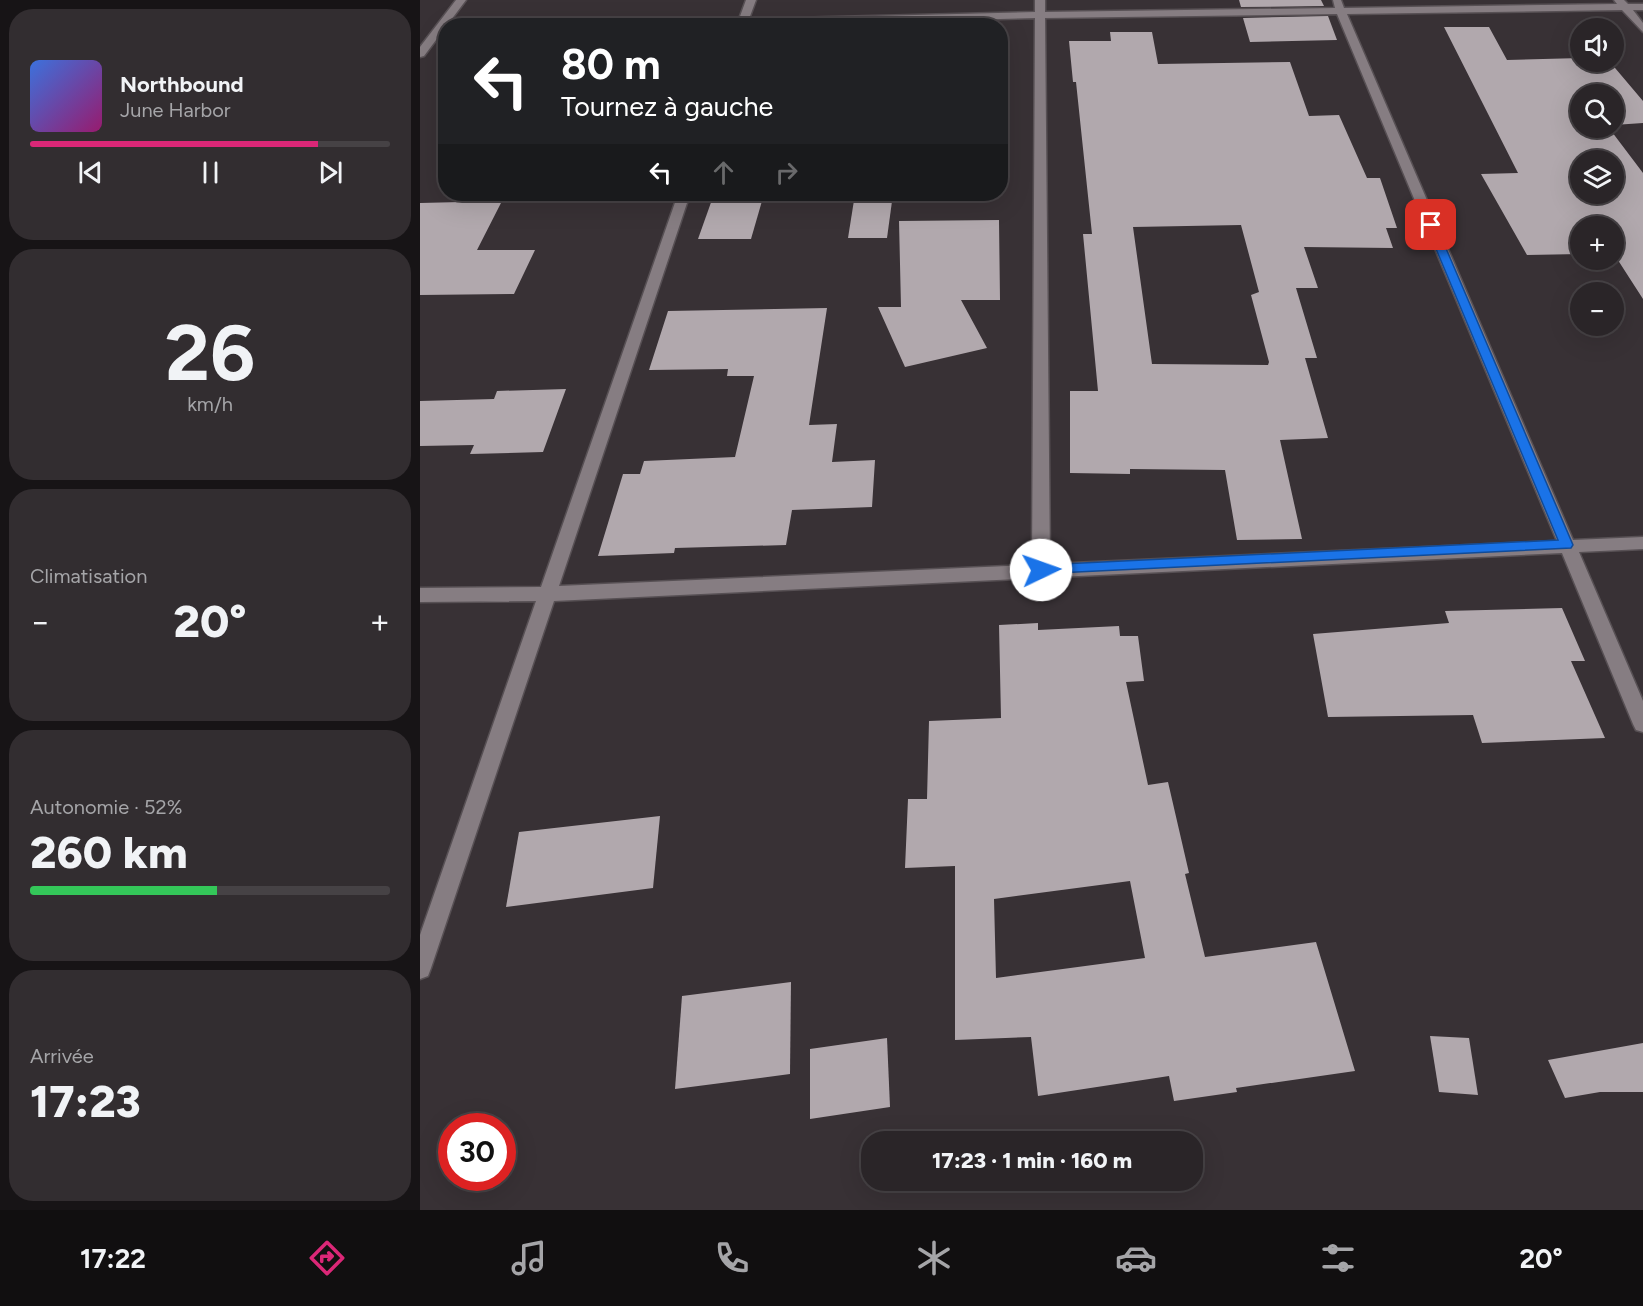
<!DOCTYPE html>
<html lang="fr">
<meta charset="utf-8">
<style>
:root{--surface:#2a2528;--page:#322d30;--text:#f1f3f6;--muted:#a5a5a8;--line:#464245;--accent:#db2777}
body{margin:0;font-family:Figtree,sans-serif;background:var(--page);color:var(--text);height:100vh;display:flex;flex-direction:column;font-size:22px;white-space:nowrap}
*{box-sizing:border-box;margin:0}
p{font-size:20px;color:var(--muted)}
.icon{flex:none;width:33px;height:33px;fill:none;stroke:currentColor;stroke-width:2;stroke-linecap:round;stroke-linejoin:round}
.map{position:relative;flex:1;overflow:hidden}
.details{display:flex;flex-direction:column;gap:9px;padding:9px;background:#171416;width:420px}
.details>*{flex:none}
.top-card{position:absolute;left:18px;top:18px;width:570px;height:183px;border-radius:24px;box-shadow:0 6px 24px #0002,0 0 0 2px var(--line);background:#202124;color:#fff;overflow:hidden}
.controls{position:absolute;left:1150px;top:18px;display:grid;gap:12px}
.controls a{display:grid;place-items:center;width:54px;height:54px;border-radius:50%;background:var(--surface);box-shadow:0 6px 24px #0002,0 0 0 2px var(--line);font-size:30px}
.speed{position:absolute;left:18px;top:1113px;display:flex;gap:12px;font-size:30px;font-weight:700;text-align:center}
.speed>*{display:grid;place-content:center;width:78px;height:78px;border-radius:50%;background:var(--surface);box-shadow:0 6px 24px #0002,0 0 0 2px var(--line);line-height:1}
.speed .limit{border:9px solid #d22;background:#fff;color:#111}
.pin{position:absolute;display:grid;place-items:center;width:51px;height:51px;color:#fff;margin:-26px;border-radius:12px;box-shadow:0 3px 9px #0006}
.me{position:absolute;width:66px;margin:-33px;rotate:87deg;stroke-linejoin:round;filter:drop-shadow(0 0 4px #0008)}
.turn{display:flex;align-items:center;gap:21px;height:126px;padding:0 24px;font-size:27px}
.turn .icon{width:78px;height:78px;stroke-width:2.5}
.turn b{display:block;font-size:42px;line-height:51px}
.lanes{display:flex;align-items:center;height:57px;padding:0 24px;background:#0003;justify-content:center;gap:30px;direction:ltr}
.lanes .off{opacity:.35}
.big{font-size:45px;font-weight:800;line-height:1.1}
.details .tile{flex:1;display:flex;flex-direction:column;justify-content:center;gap:9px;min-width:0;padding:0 21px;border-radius:24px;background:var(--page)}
.details .dial{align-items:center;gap:0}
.dial b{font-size:78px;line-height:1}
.song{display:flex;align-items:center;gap:18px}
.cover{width:72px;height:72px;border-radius:9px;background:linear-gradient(135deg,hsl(220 70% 55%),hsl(320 70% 35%))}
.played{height:6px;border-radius:3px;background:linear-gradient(90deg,var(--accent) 80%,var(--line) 80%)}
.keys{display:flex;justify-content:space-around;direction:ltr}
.heat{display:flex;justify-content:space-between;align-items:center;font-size:33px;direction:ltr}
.charge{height:9px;border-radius:4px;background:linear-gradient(90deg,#34c759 52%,var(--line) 0)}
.trip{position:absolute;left:441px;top:1131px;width:342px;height:60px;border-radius:24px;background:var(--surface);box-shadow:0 6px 24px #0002,0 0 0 2px var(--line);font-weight:800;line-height:60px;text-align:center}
.menu{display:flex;height:96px;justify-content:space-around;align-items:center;background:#110f10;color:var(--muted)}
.menu .icon{width:42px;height:42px}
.menu .selected{color:var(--accent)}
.menu b{font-size:27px;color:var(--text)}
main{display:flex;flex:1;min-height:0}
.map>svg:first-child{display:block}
</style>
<main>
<section class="details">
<div class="tile">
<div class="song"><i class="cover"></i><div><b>Northbound</b><p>June Harbor</p></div></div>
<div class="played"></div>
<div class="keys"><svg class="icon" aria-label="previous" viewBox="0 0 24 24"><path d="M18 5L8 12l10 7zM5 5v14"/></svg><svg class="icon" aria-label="pause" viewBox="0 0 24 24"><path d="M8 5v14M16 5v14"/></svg><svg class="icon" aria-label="next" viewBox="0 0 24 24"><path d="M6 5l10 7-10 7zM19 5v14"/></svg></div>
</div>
<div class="tile dial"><b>26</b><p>km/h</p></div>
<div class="tile"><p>Climatisation</p>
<div class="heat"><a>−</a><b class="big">20°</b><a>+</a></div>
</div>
<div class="tile"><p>Autonomie · 52%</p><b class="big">260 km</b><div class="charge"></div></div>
<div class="tile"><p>Arrivée</p><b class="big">17:23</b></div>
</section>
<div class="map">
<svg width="1223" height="1210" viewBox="0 0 1223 1210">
<rect width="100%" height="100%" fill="#383135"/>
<!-- building -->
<g fill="#b1a8ad" fill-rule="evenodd">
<polygon points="819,0 901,0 904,6 821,7"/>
<polygon points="908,16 917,40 830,42 823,18"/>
<path d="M1024,27H1069L1087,60L1161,58V62H1190L1223,101V123L1194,125V94H1161V128H1189L1223,173V299L1194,254V226H1161V254L1107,255L1061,174L1098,173ZM1161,160H1194V194H1161Z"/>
<path d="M690,32H732L738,64L870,62L889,116L919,115L947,178H960L977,228H966L973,248L884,247L898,288H876L897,358H885L908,438L860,440L882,539L817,540L805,470L710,469V474L650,473V391H678L663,234H672L656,82H653L649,41H691ZM821,225L839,292L831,295L849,362L848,365L732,364L713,227Z"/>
<polygon points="294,194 344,194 331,239 278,239"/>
<polygon points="435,194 473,194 467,238 428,238"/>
<polygon points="82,201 57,250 115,250 94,294 0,295 0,203"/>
<polygon points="579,220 580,300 541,300 567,348 485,367 458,307 481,307 479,221"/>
<polygon points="407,308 389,425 417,424 412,462 455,460 452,507 372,510 366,545 255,548 254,553 178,556 203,474 220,474 224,461 315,457 334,376 307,376 308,369 229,370 248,311"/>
<polygon points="146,389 123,452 50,454 54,445 0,446 0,401 74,399 77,391"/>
<polygon points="1142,608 1165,661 1151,661 1185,738 1062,743 1053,715 908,717 893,634 1029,623 1025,611"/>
<path d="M618,623V630L699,626L700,636H718L724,681L706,682L728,785L748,782L769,873L765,874L785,957L896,942L935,1071L816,1088L817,1092L754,1101L749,1076L618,1096L611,1037L535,1040V866L485,868L488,799H507L509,721L581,718L579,625ZM710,881L725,958L576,978L574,899Z"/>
<polygon points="240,816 233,888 86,907 99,832"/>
<polygon points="371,982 370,1074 255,1089 262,996"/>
<polygon points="1010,1036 1049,1038 1058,1095 1019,1092"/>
<polygon points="467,1038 470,1107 390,1119 390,1049"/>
<polygon points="1223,1043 1223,1092 1180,1092 1145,1098 1128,1060"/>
</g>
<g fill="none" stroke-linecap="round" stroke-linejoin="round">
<defs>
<g id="street">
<polygon points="36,0 46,0 4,56 0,57 0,47"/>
<path d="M326,0H336L329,19L615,12V0H625V12L915,8L913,0H921L924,8L1197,4L1194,0H1204L1208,4H1223V10H1213L1223,23V32L1202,10L927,14L1153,540L1223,537V549L1159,552L1223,701V732L1216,730L1213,724L1142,553L134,601L11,968L8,976L0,979V935L116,601L0,602V588L121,587L258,194H270L139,586L612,565L615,18L327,26H153L158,23L319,19ZM917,14L1137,541L630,564L625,18Z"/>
</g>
</defs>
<!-- street casing -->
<use href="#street" stroke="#575054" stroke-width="3"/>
<!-- street -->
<use href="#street" fill="#867d82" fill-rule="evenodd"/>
</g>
<!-- route -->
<polygon fill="#1a73e8" stroke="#114b97" stroke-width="1.5" points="1011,222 1016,225 1153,545 1151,548 616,574 614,570 621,565 1138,540 1006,225"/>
</svg>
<div class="controls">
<a><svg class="icon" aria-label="sound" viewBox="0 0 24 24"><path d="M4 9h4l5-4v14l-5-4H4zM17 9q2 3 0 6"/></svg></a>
<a><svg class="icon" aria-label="search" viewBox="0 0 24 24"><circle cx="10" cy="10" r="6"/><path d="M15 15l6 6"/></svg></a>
<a><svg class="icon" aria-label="layers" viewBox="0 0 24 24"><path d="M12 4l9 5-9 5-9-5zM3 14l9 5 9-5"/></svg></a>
<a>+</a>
<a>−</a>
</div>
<div class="speed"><div class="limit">30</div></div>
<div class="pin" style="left:1011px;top:225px;background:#d93025"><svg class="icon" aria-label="arrive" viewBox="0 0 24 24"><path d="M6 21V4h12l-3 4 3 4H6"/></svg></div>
<svg class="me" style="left:621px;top:570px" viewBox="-20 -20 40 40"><circle r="19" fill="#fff"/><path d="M0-13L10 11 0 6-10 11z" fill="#1a73e8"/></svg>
<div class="trip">17:23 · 1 min · 160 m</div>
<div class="top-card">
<div class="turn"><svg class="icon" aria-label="left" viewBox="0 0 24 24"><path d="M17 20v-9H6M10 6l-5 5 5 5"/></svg><div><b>80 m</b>Tournez à gauche</div></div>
<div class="lanes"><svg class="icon" aria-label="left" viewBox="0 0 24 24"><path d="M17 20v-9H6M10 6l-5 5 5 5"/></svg><svg class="icon off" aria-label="ahead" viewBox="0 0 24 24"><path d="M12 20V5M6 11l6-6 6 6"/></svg><svg class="icon off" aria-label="right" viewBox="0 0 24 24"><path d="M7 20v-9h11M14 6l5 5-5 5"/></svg></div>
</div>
</div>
</main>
<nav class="menu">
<b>17:22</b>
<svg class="icon selected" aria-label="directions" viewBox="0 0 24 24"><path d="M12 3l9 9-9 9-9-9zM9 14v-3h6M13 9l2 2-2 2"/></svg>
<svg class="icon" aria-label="music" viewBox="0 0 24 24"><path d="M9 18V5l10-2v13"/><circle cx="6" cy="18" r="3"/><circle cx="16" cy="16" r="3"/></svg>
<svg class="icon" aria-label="phone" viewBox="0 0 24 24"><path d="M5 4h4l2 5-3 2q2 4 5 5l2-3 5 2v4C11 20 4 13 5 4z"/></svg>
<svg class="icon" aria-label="climate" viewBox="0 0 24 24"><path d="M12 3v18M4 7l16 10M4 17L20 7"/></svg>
<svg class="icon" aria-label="car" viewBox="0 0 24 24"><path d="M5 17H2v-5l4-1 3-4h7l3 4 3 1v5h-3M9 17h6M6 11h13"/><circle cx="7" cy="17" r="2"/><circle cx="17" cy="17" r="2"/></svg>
<svg class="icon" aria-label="filters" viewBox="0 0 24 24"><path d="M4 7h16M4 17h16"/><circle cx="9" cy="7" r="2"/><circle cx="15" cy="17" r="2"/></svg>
<b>20°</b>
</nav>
